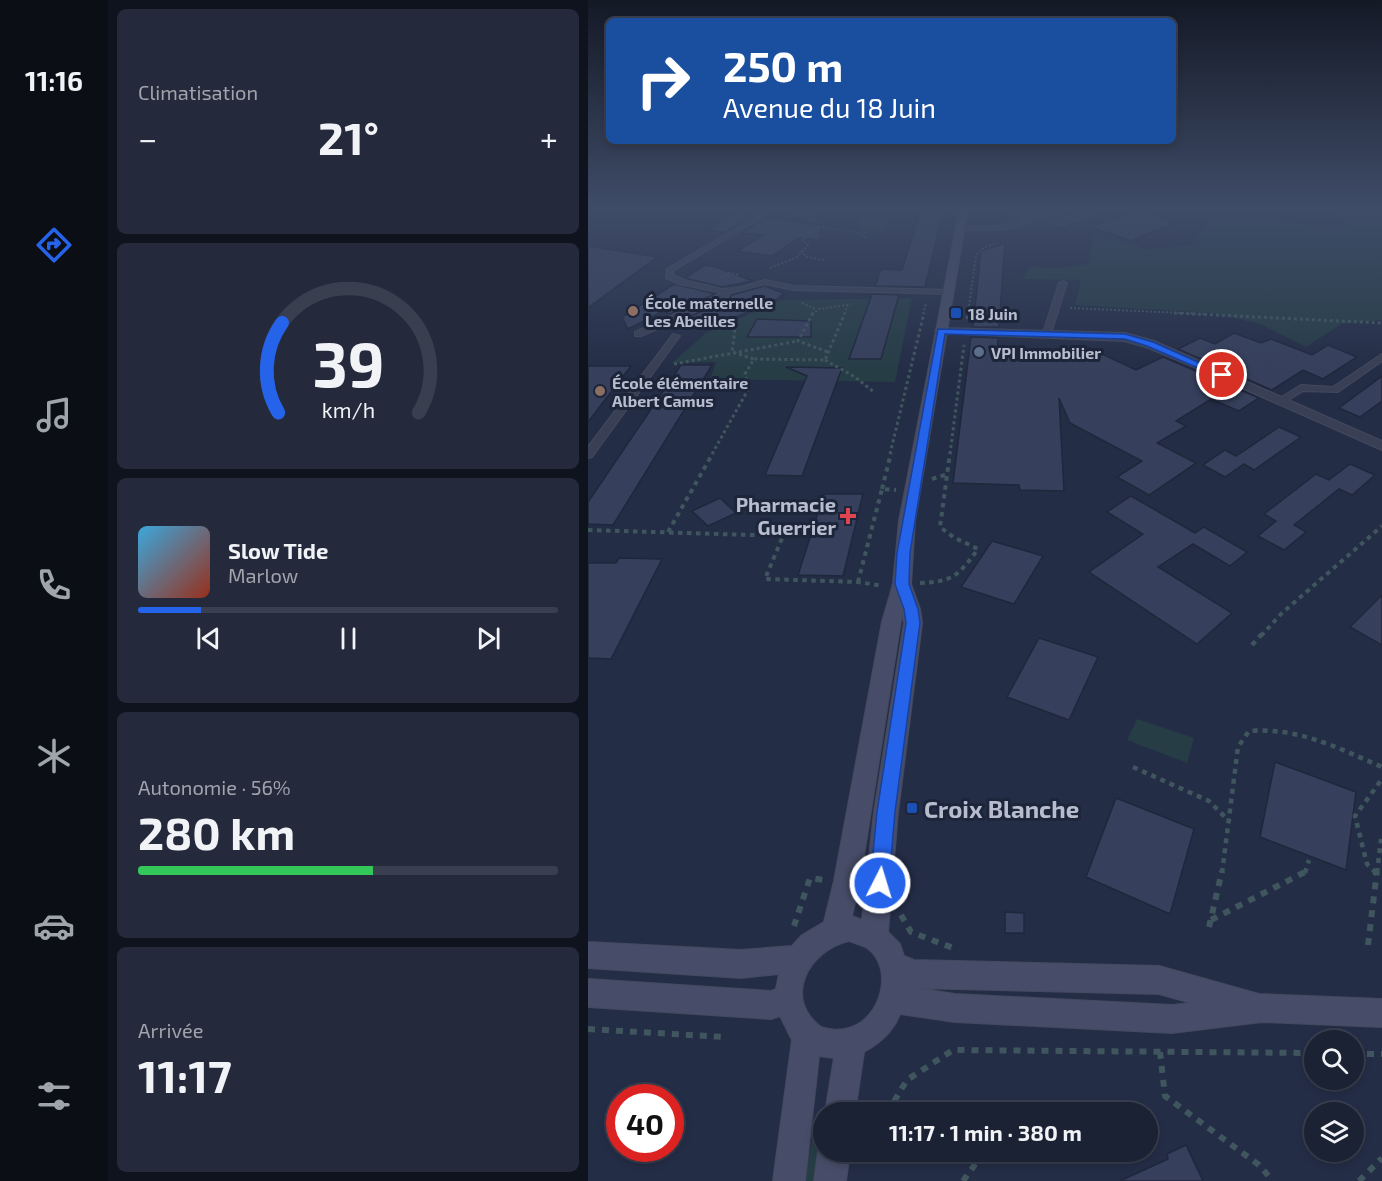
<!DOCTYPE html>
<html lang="fr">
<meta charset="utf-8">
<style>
:root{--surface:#1b2234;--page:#242a3c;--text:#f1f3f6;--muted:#a0a4ac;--line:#393f4f;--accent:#2563eb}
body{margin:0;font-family:"Exo 2",sans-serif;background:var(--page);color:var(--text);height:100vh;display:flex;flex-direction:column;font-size:22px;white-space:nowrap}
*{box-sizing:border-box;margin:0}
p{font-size:20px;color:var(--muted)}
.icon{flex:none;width:33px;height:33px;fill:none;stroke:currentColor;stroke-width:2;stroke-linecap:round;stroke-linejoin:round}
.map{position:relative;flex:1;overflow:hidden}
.drawer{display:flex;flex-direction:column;gap:9px;padding:9px;background:#0f131d;width:480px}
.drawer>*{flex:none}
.banner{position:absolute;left:18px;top:18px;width:570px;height:126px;border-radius:9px;box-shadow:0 3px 9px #0003,0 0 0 2px var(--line);background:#1a4fa0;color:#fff;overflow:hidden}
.fabs{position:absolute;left:716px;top:1030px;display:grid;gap:12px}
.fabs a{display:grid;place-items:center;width:60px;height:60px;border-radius:50%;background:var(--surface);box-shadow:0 3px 9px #0003,0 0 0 2px var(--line);font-size:30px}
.speed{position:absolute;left:18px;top:1084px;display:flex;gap:12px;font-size:30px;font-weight:700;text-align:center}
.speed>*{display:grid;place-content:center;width:78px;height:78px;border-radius:50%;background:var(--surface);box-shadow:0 3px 9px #0003,0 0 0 2px var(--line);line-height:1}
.speed .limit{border:9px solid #d22;background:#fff;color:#111}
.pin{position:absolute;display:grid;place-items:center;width:51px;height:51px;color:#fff;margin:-26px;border:3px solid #fff;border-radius:50%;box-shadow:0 2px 6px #0007}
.me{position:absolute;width:66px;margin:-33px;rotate:5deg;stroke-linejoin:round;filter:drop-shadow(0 0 4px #0008)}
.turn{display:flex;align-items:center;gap:21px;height:126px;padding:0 18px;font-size:27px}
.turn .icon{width:78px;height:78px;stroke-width:2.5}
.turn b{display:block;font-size:42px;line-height:51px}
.big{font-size:45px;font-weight:700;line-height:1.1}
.drawer .tile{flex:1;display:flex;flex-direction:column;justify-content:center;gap:9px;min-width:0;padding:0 21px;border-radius:9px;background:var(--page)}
.drawer .dial{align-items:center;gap:0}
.dial svg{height:156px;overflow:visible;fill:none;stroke:var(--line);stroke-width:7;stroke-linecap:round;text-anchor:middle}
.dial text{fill:var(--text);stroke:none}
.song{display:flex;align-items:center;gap:18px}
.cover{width:72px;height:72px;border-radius:9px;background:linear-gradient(135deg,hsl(200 70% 55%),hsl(10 70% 35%))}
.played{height:6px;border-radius:3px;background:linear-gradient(90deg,var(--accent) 15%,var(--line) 15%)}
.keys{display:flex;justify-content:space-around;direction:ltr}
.heat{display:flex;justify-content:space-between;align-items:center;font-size:33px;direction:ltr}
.charge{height:9px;border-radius:4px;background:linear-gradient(90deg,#34c759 56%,var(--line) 0)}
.trip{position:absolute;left:225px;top:1102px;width:345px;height:60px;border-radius:30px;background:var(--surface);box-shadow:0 3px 9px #0003,0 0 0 2px var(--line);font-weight:700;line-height:60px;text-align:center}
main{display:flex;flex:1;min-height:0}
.menu{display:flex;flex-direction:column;width:108px;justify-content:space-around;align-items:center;background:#0b0e15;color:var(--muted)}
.menu .icon{width:42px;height:42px}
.menu .selected{color:var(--accent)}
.menu b{font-size:27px;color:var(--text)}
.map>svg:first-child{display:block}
</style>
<main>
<nav class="menu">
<b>11:16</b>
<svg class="icon selected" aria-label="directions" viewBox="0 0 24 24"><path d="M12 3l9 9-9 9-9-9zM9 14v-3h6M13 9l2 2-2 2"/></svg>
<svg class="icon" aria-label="music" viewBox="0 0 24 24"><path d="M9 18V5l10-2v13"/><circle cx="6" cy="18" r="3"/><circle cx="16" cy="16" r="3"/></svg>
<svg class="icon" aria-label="phone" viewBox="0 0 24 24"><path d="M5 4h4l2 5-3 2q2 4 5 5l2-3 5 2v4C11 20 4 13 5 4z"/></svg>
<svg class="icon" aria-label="climate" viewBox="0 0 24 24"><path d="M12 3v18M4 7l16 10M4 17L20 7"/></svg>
<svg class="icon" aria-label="car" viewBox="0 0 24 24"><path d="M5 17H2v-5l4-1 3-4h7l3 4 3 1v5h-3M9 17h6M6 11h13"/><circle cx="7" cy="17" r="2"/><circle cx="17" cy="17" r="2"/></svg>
<svg class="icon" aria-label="filters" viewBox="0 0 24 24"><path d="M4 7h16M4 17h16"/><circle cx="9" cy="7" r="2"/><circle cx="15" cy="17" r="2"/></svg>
</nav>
<section class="drawer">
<div class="tile"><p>Climatisation</p>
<div class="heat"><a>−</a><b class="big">21°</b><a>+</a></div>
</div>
<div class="tile dial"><svg viewBox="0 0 100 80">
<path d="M14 69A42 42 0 1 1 86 69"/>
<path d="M14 69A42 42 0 0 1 16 23" stroke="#2563eb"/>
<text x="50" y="56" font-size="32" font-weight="700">39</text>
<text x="50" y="72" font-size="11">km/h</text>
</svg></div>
<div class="tile">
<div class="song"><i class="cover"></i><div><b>Slow Tide</b><p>Marlow</p></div></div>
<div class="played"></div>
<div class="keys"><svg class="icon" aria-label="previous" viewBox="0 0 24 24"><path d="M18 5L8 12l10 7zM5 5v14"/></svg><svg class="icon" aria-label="pause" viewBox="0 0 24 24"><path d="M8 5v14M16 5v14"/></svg><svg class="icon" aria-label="next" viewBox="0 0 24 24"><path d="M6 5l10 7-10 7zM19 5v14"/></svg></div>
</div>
<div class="tile"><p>Autonomie · 56%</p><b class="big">280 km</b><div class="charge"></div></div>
<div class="tile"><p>Arrivée</p><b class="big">11:17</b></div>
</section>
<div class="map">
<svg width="794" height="1181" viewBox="0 0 794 1181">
<rect width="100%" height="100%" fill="#242d46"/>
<!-- green -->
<g fill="#263d46">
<polygon points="745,207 794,207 794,320 753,324 718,347 672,324 626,313 487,305 493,280 434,279 442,267 476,268 500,264 505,236 523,238 557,249 602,246 622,221 690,222 759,227"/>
<polygon points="274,217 302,217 297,231 269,230"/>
<polygon points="324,298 307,382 122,379 128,362 84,363 118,333 194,300"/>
<polygon points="549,719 606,738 599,763 539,740"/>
<polygon points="224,1138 235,1138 229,1181 217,1181"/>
</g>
<!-- building -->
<g fill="#36405c" stroke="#20273c" stroke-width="1.5">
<polygon points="453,207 528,207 528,209 473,229 451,220 457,216 484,224 504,213 498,210 483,216"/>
<polygon points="548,211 585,221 581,223 584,224 543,241 503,227"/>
<polygon points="147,213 166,216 138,232 118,230"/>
<polygon points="332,213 355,213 337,287 287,286 293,269 314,270"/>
<polygon points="179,218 233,225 232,240 211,238 184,256 149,251 175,235 152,233"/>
<polygon points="417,243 411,327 385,327 393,251"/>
<polygon points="0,246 69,257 0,308"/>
<polygon points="117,265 128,267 165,281 134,287 97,278"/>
<polygon points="86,284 127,294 82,314 75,311 40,329 34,317"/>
<polygon points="177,286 197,294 192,296 194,297 118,330 95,320 141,299 144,295"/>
<polygon points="284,294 311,295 293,359 261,359"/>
<polygon points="169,319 223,321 223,337 159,337"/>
<polygon points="646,333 673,343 683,339 724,355 740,345 769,357 735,379 715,370 684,390 590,349 612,338 627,344"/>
<polygon points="383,337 410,338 409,357 468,358 495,345 548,370 575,357 671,398 651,411 623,399 588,421 598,426 569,443 608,463 561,495 529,477 554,461 482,423 471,398 476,491 432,490 431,485 365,483"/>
<polygon points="93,365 124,365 25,525 0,524 0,502"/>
<polygon points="0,366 43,366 0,422"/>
<polygon points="198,367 254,368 214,476 177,475 219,376"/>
<polygon points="794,376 794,401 772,417 751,408"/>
<polygon points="691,427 713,437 666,470 656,464 637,477 615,465 637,450 648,456"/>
<polygon points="762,464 787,475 764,495 751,489 706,525 718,532 696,550 670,536 688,521 676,514 728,474 741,480"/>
<polygon points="236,494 275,494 255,576 210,575"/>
<polygon points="543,496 607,533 616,527 659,552 642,566 605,544 570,567 644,613 609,644 501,572 555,534 519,512"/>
<polygon points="132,498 148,513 120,526 104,511"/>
<polygon points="404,541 455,556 426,604 373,587"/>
<polygon points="31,558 74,559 23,659 0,658 0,563 28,563"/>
<polygon points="794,595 794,645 762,627"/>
<polygon points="451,638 510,657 481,720 419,697"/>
<polygon points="687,762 768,792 758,870 672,837"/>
<polygon points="528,798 606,829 582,914 498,877"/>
<polygon points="417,912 436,913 436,933 417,933"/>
<polygon points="598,1145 615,1181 532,1181 580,1159 579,1154"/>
</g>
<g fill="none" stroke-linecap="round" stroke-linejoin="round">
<defs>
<g id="lane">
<polygon points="185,207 192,207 86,270 85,275 96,280 134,289 149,288 177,280 206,286 361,290 365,292 361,294 206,290 177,284 142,293 140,297 53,336 47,336 47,332 134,293 91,284 78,278 79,269"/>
<path d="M433,207H446L483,218L499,212L502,214L483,222L457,214C431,232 402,231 372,230L369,228L372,226C394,226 417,229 437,219L424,212ZM436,210L449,213L440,215L431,212Z"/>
<polygon points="475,281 479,283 463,333 456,335 455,333 471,283"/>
<polygon points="85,334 92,336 4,457 0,458 0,447"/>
<polygon points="794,354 794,361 750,392 715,391 696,403 692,404 687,401 713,385 745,387"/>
</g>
<polygon id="street" points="353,328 537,333 566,341 794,441 794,450 611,369 558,347 536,341 349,333 347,331"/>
<g id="secondary">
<path d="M372,207H380L327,521L323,584L332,609L334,623L310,812L300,932L312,944L316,956L326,960L571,966L671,994L794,999V1027L674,1022L584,1033L367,1022L312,1014C305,1032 293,1042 276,1052L267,1113H237L246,1058L231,1056L217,1181H185L204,1040L192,1016L183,1019L0,1007V979L183,991L188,989L191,974L153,978L0,968V942L153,950L204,946L214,935L236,922L246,881L294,622L305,584L311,521ZM314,614L316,623L286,812L274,920L264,916L272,881ZM261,941C266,943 274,945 279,948C307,968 293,1019 261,1028C253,1031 241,1030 233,1027C194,998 221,950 261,941ZM321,986L326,988L571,994L603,1003L584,1005L367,994L321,987Z"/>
<polygon points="235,1141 236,1152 262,1152 258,1181 226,1181 230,1152"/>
</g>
</defs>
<!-- lane casing -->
<use href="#lane" stroke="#43495e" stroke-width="2"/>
<!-- street casing -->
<use href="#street" stroke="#43495e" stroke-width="2"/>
<!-- secondary casing -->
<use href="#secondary" stroke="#43495e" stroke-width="2"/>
<!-- path-far4 -->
<g stroke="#40565e" stroke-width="2" stroke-dasharray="2 2" stroke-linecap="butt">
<polyline points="322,207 361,207"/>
<polyline points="211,213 227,215"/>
<polyline points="292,217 296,207 301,207"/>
<polyline points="203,218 220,207"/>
<polyline points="230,227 228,220 221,219 240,207"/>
<polyline points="213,251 218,257 237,260"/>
<polyline points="182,268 209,257 220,245 215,240 230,227 267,232 277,237 278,230"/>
<polyline points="133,277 142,273 152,275"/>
<polyline points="214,303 227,309"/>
<polyline points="482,308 617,314"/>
<polyline points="224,314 231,309 259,305"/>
<polyline points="256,314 260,305 263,304"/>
<polyline points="335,314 338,303"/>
<polyline points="380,314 388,255 397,247 410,243"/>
</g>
<!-- path-far3 -->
<g stroke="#40565e" stroke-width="3" stroke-dasharray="3 3" stroke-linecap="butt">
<polyline points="225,313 210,341 240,352"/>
<polyline points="586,313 794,323"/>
<polyline points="379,319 380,313"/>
<polyline points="113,322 126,328 147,329 144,352 166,359"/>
<polyline points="237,360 267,377 286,392"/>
<polyline points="86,364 210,341"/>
<polyline points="124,454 161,388 157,374 166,359 237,360 257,313"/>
<polyline points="302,454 336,313"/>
<polyline points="362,454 376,345"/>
</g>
<!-- path-far2 -->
<g stroke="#40565e" stroke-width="4" stroke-dasharray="4.5 4.5" stroke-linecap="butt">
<polyline points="344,479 357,475"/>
<polyline points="294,489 303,453"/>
<polyline points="0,530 195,536 177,579 270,582 295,586"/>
<polyline points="80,532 125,453"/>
<polyline points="270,582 294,489 308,490"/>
<path d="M332,583C365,582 371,575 390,549L365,537L352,527L362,453"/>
<polyline points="673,636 693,614 794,526"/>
</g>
<!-- path-far1 -->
<g stroke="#40565e" stroke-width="4.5" stroke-dasharray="5 5" stroke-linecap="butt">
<polyline points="664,645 674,634"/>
<polyline points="545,767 621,801 642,822"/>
<path d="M634,873L650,747L661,731C710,727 750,748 794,767"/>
<polyline points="717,873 721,860"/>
<polyline points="788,873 779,864 767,816 794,779"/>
<polyline points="789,873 793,839"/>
</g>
<!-- path -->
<g stroke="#40565e" stroke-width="6" stroke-dasharray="7 7" stroke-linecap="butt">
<polyline points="786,871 789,874"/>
<polyline points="313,915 323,932 365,948"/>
<polyline points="623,920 719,871"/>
<polyline points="206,926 222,878 236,880"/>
<polyline points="621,927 634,871"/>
<polyline points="780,945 789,871"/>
<polyline points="0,1029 136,1037"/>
<polyline points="572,1052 577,1096 671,1165 685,1181"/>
<polyline points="765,1054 794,1054"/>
<polyline points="299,1113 319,1080 365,1050 726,1053"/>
<polyline points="375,1181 396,1152"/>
<polyline points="771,1181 794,1158"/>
</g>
<!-- lane -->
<use href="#lane" fill="#394055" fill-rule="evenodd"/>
<!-- street -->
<use href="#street" fill="#394055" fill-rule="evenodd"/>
<!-- secondary -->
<use href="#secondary" fill="#474d68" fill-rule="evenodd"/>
</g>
<!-- sky -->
<linearGradient id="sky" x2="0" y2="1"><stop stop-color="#141926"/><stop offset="0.56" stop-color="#3f4c68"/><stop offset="1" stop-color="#3f4c68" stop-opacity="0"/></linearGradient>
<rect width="794" height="372" fill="url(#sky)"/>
<!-- route -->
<polygon fill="#2563eb" stroke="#184099" stroke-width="1.5" points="350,329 537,334 565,342 639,375 631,377 559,346 537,339 357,334 322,553 321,584 330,609 332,623 307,812 301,883 298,889 292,892 285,889 282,883 289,812 318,623 316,609 307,584 309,553"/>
<!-- markers -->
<g fill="#8d6e63" stroke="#1d253a" stroke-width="2">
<circle cx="45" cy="311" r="6"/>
<circle cx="12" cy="391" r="6"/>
</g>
<g fill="#1a4fb4" stroke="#1d253a" stroke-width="2">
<rect x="362" y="307" width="12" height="12" rx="3"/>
<rect x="318" y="802" width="12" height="12" rx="3"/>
</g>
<circle fill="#5c6f8a" stroke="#1d253a" stroke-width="2" cx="391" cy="352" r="6"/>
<path fill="#e0444e" stroke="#1d253a" stroke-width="2" d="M257 507h6v6h6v6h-6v6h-6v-6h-6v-6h6z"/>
<g text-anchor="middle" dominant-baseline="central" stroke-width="6" stroke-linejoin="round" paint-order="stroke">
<!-- far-poi labels -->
<g font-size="16" font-weight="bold" fill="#b7bcce" stroke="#1d253a" text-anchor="start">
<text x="57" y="302">École maternelle<tspan x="57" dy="18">Les Abeilles</tspan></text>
<text x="380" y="313">18 Juin</text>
<text x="403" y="352">VPI Immobilier</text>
<text x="24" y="382">École élémentaire<tspan x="24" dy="18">Albert Camus</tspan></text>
</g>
<!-- poi labels -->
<g font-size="20" font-weight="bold" fill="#b7bcce" stroke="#1d253a" text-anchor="end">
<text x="248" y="504">Pharmacie<tspan x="248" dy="23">Guerrier</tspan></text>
</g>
<!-- near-poi labels -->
<g font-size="24" font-weight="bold" fill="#b7bcce" stroke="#1d253a" text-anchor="start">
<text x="336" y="808">Croix Blanche</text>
</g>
</g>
</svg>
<div class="fabs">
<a><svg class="icon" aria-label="search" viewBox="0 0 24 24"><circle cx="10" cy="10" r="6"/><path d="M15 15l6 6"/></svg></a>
<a><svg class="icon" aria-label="layers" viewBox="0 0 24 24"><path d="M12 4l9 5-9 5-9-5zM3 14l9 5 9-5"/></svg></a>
</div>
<div class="speed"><div class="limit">40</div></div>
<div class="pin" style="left:634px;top:375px;background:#d93025"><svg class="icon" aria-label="arrive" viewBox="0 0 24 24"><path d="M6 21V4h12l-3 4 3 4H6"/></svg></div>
<svg class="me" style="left:292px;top:883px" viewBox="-20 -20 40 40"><circle r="17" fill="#2563eb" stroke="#fff" stroke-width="3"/><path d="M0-11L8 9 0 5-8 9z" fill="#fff"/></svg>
<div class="trip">11:17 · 1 min · 380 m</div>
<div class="banner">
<div class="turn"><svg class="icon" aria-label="right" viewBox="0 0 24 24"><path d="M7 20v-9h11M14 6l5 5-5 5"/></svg><div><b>250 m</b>Avenue du 18 Juin</div></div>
</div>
</div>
</main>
